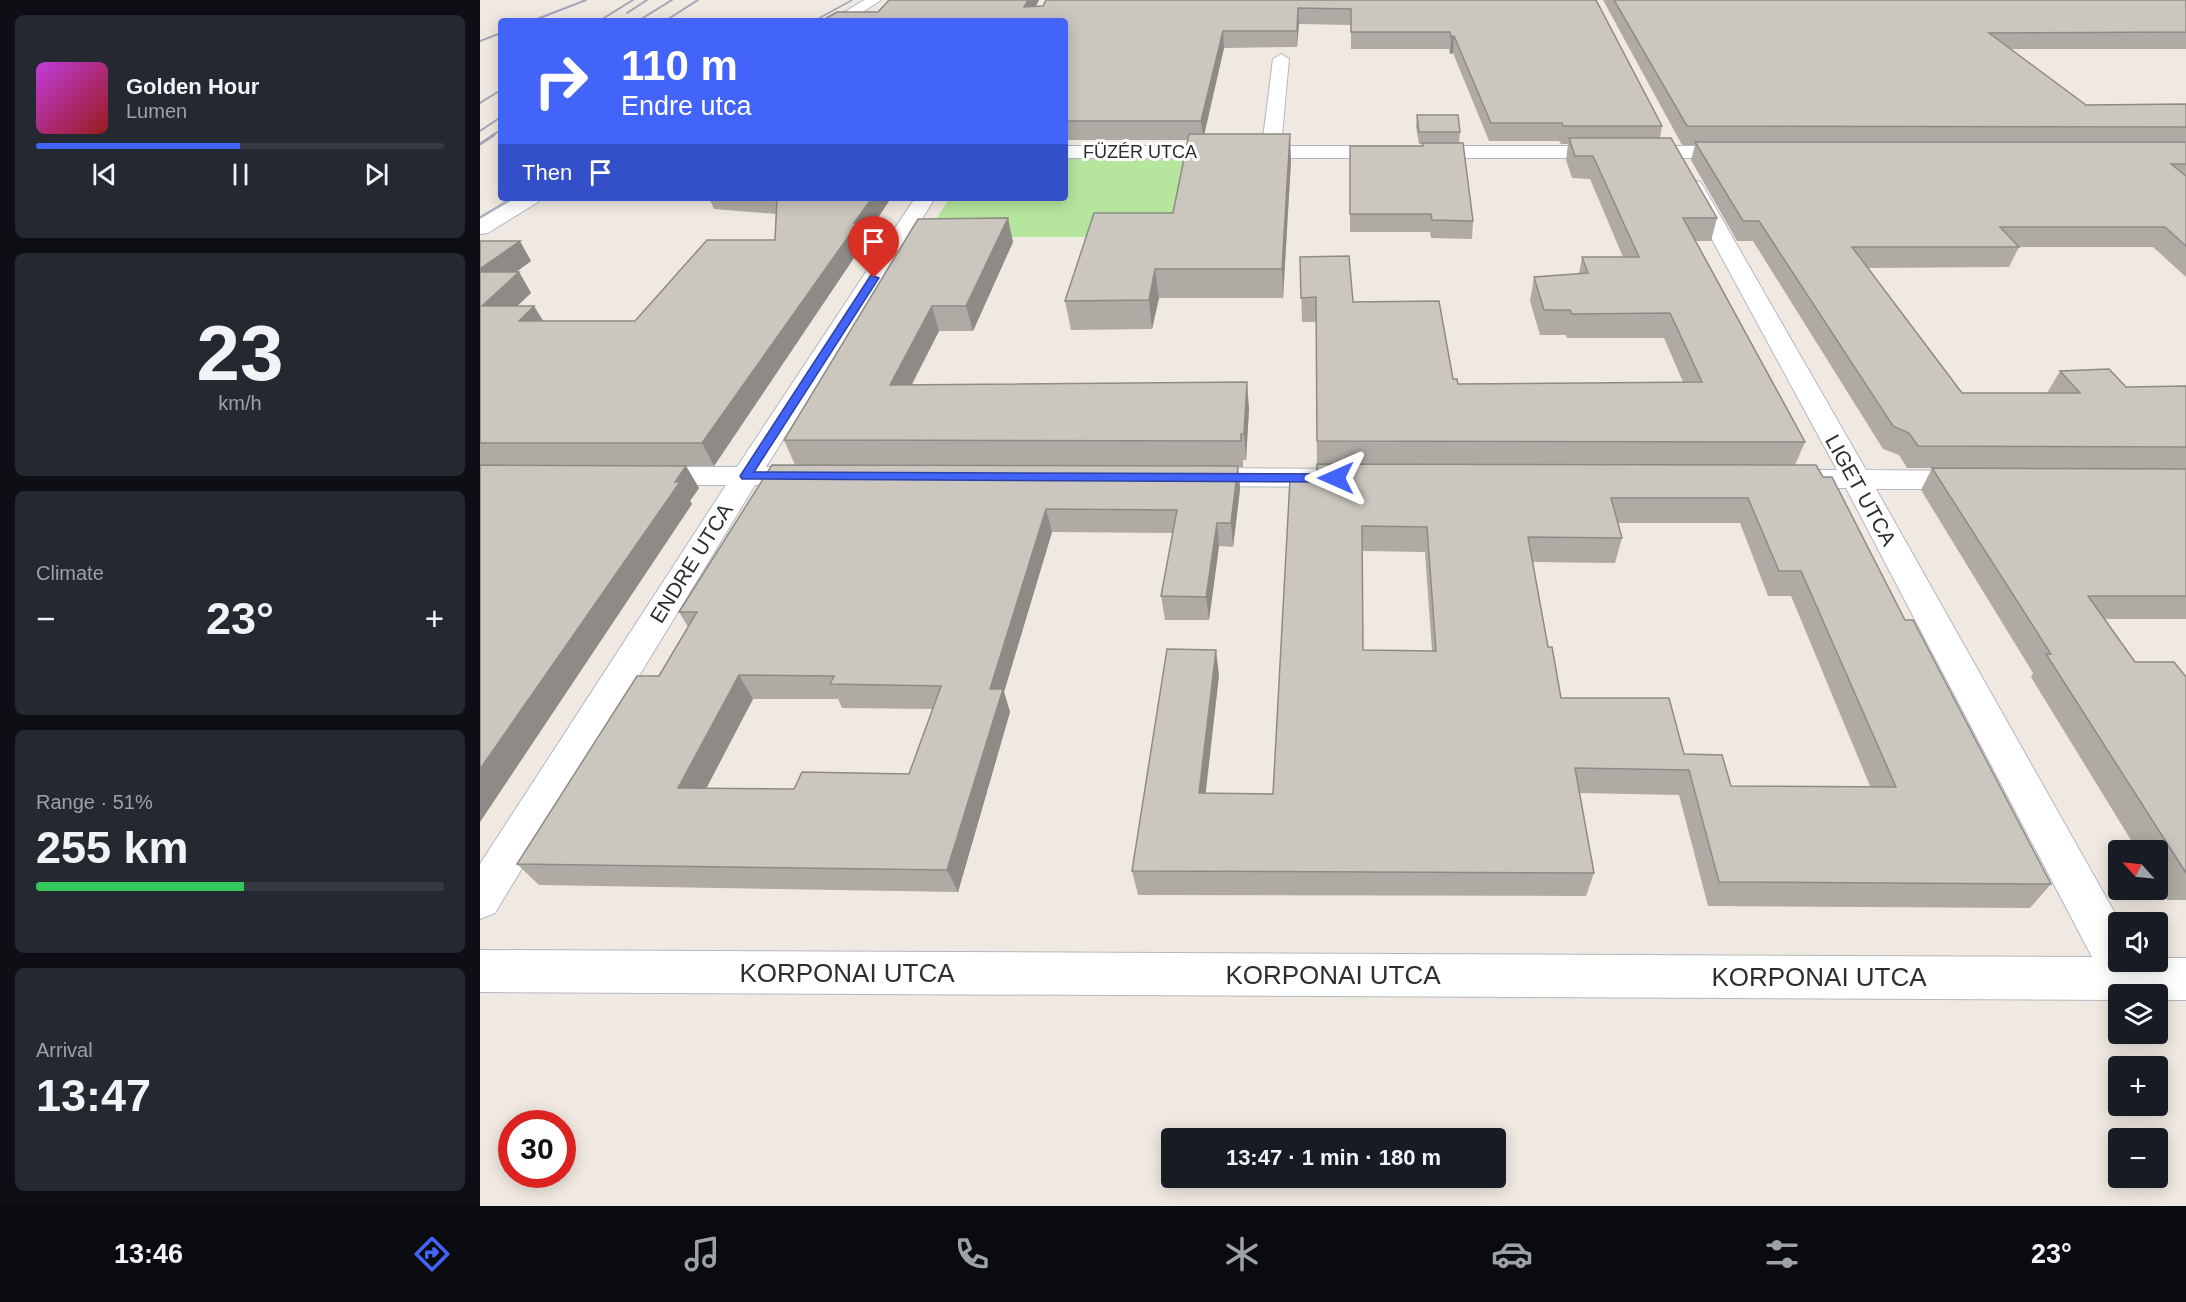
<!DOCTYPE html>
<meta charset="utf-8">
<style>
:root{--surface:#171b24;--page:#242831;--text:#f1f3f6;--muted:#9ea1a6;--line:#363941;--accent:#4264fb}
body{margin:0;font-family:Arial,sans-serif;background:var(--page);color:var(--text);height:100vh;display:flex;flex-direction:column;font-size:22px;white-space:nowrap}
*{box-sizing:border-box;margin:0}
p{font-size:20px;color:var(--muted)}
.icon{flex:none;width:33px;height:33px;fill:none;stroke:currentColor;stroke-width:2;stroke-linecap:round;stroke-linejoin:round}
.map{position:relative;flex:1;overflow:hidden}
.panel{display:flex;flex-direction:column;gap:15px;padding:15px;background:#0d0f14;width:480px}
.panel>*{flex:none}
.guide{position:absolute;left:18px;top:18px;width:570px;height:183px;border-radius:6px;box-shadow:0 3px 15px #0003;background:#4264fb;color:#fff;overflow:hidden}
.needle{width:39px;rotate:297deg}
.controls{position:absolute;left:1628px;top:840px;display:grid;gap:12px}
.controls a{display:grid;place-items:center;width:60px;height:60px;border-radius:6px;background:var(--surface);box-shadow:0 3px 15px #0003;font-size:30px}
.speed{position:absolute;left:18px;top:1110px;display:flex;gap:12px;font-size:30px;font-weight:700;text-align:center}
.speed>*{display:grid;place-content:center;width:78px;height:78px;border-radius:50%;background:var(--surface);box-shadow:0 3px 15px #0003;line-height:1}
.speed .limit{border:9px solid #d22;background:#fff;color:#111}
.pin{position:absolute;display:grid;place-items:center;width:51px;height:51px;color:#fff;margin:-62px -26px;border-radius:50% 50% 50% 0;rotate:-45deg;box-shadow:0 0 6px #0007}
.pin .icon{rotate:45deg}
.me{position:absolute;width:66px;margin:-33px;rotate:270deg;stroke-linejoin:round;filter:drop-shadow(0 0 4px #0008)}
.turn{display:flex;align-items:center;gap:21px;height:126px;padding:0 24px;font-size:27px}
.turn .icon{width:78px;height:78px;stroke-width:2.5}
.turn b{display:block;font-size:42px;line-height:51px}
.then{display:flex;align-items:center;height:57px;padding:0 24px;background:#0003;gap:12px;font-size:22px}
.big{font-size:45px;font-weight:700;line-height:1.1}
.panel .card{flex:1;display:flex;flex-direction:column;justify-content:center;gap:9px;min-width:0;padding:0 21px;border-radius:9px;background:var(--page)}
.panel .dial{align-items:center;gap:0}
.dial b{font-size:78px;line-height:1}
.song{display:flex;align-items:center;gap:18px}
.cover{width:72px;height:72px;border-radius:9px;background:linear-gradient(135deg,hsl(290 70% 55%),hsl(0 70% 35%))}
.played{height:6px;border-radius:3px;background:linear-gradient(90deg,var(--accent) 50%,var(--line) 50%)}
.keys{display:flex;justify-content:space-around;direction:ltr}
.heat{display:flex;justify-content:space-between;align-items:center;font-size:33px;direction:ltr}
.charge{height:9px;border-radius:4px;background:linear-gradient(90deg,#34c759 51%,var(--line) 0)}
.trip{position:absolute;left:681px;top:1128px;width:345px;height:60px;border-radius:6px;background:var(--surface);box-shadow:0 3px 15px #0003;font-weight:700;line-height:60px;text-align:center}
.menu{display:flex;height:96px;justify-content:space-around;align-items:center;background:#090b0e;color:var(--muted)}
.menu .icon{width:42px;height:42px}
.menu .current{color:var(--accent)}
.menu b{font-size:27px;color:var(--text)}
main{display:flex;flex:1;min-height:0}
.map>svg:first-child{display:block}
</style>
<main>
<section class="panel">
<div class="card">
<div class="song"><i class="cover"></i><div><b>Golden Hour</b><p>Lumen</p></div></div>
<div class="played"></div>
<div class="keys"><svg class="icon" aria-label="previous" viewBox="0 0 24 24"><path d="M18 5L8 12l10 7zM5 5v14"/></svg><svg class="icon" aria-label="pause" viewBox="0 0 24 24"><path d="M8 5v14M16 5v14"/></svg><svg class="icon" aria-label="next" viewBox="0 0 24 24"><path d="M6 5l10 7-10 7zM19 5v14"/></svg></div>
</div>
<div class="card dial"><b>23</b><p>km/h</p></div>
<div class="card"><p>Climate</p>
<div class="heat"><a>−</a><b class="big">23°</b><a>+</a></div>
</div>
<div class="card"><p>Range · 51%</p><b class="big">255 km</b><div class="charge"></div></div>
<div class="card"><p>Arrival</p><b class="big">13:47</b></div>
</section>
<div class="map">
<svg width="1706" height="1206" viewBox="0 0 1706 1206">
<rect width="100%" height="100%" fill="#efe9e1"/>
<!-- green -->
<polygon fill="#b6e59e" points="585,159 709,159 691,237 446,237 469,198 585,198"/>
<g fill="none" stroke-linecap="round" stroke-linejoin="round">
<defs>
<g id="minor">
<polygon points="384,0 401,0 369,21 350,21"/>
<polygon points="801,54 809,59 801,146 1258,146 1265,148 1268,152 1265,156 1258,158 585,158 585,146 782,146 793,59"/>
<polygon points="1213,180 1220,182 1223,186 1386,470 1491,471 1501,474 1506,480 1501,486 1491,489 1396,489 1640,922 1638,962 1677,962 1677,958 1706,958 1706,1000 1677,1000 1677,994 1638,994 1638,1000 0,992 0,950 1612,957 1366,488 1309,488 1299,485 1294,479 1299,473 1309,470 1357,470 1203,186 1206,182"/>
<polygon points="36,198 61,198 58,202 8,233 0,234 0,219"/>
<polygon points="435,198 455,198 286,467 330,467 340,470 345,476 340,482 330,485 275,485 15,913 0,919 0,864 246,485 169,485 159,482 154,476 159,470 169,467 257,467"/>
<polygon points="715,468 882,469 892,472 897,478 892,484 882,487 715,486 705,483 700,477 705,471"/>
</g>
</defs>
<!-- minor casing -->
<use href="#minor" stroke="#b4b7c1" stroke-width="2"/>
<!-- minor -->
<use href="#minor" fill="#fff" fill-rule="evenodd"/>
<!-- tram -->
<g stroke="#a3a6b8" stroke-width="1.5">
<polyline points="334,21 372,0"/>
<polyline points="0,217 32,198"/>
</g>
<!-- rail-far1 -->
<g stroke="#a3a6b8" stroke-width="2">
<polyline points="147,13 167,0"/>
<polyline points="52,21 106,0"/>
<polyline points="119,21 153,0"/>
<polyline points="158,21 192,0"/>
<polyline points="185,21 218,0"/>
<polyline points="0,41 21,33"/>
<polyline points="0,103 21,90"/>
<polyline points="0,131 21,117"/>
<polyline points="11,136 21,130"/>
</g>
<!-- rail -->
<polyline stroke="#a3a6b8" stroke-width="3" points="0,144 14,135"/>
</g>
<!-- wall -->
<g fill="#afaba4" fill-rule="evenodd">
<path d="M409,0H559L556,6L1116,0L1182,126L1180,138L1237,218L1231,241H1216L1325,442L1315,465L1425,620L1571,884L1550,908L1228,906L1199,795L1099,793L1114,873L1106,896L658,895L652,871L739,675L725,793L793,794L837,479L836,322H822L820,257L873,302L978,384L1203,382L1184,338H1087L1086,335H1060L1050,301L1054,277L1099,274L1102,257H1143L1110,179L1092,178L1086,160L1088,144H1081L1079,141H1009L973,53L970,54L969,49H871V25L819,24L817,47L744,48L724,134L811,160L803,298H679L672,329L591,330L585,301L693,213L708,140H585V21L398,12ZM1138,523H1260L1288,596H1311L1390,786H1251L1204,754L1081,698L1068,647L1053,562L1135,563L1142,538ZM882,551L945,552L952,651L883,650Z"/>
<polygon points="1123,0 1706,0 1706,49 1531,49 1606,105 1706,104 1706,277 1673,247 1539,247 1529,267 1387,268 1482,393 1567,393 1580,371 1646,387 1706,386 1706,619 1625,619 1655,662 1706,677 1706,900 1687,900 1677,884 1677,850 1657,850 1551,677 1553,673 1441,490 1452,468 1427,468 1419,455 1403,449 1273,241 1257,241 1211,160 1215,145 1202,145"/>
<polygon points="937,115 980,132 979,143 993,221 992,239 951,238 950,232 870,232 870,146 942,146 942,144 939,144 936,127"/>
<polygon points="229,198 411,198 383,240 384,243 234,466 191,466 206,466 219,488 210,501 212,504 0,822 0,241 51,261 36,272 39,272 51,293 37,306 63,321 155,321 295,240 296,214 234,209"/>
<path d="M438,219L533,242L493,331H459L432,385L769,408L766,460H763V467H758L760,489L753,547L739,546L729,620H685L681,596L693,533L572,532L524,692L530,712L478,892L59,885L37,864L179,676L208,627L199,612L315,465L304,440ZM273,699H358L362,708L453,709L429,774L314,789L226,788Z"/>
</g>
<!-- shaded-wall -->
<g fill="#8e8b86">
<polygon points="548,0 559,0 547,21 544,7"/>
<polygon points="818,8 819,24 817,47 817,31"/>
<polygon points="743,31 744,48 723,140 721,121"/>
<polygon points="974,36 973,53 970,54 971,37"/>
<polygon points="810,134 811,160 803,298 802,269"/>
<polygon points="392,198 411,198 383,240 384,243 234,466 222,443"/>
<polygon points="528,218 533,242 493,331 486,306"/>
<polygon points="40,241 51,261 8,293 0,279 0,269"/>
<polygon points="675,269 679,298 672,329 669,300"/>
<polygon points="39,272 51,293 15,327 2,306"/>
<polygon points="54,306 67,327 39,321"/>
<polygon points="452,306 459,331 418,410 410,385"/>
<polygon points="767,382 769,408 766,460 764,434"/>
<polygon points="206,466 219,488 210,501 212,504 0,822 0,769"/>
<polygon points="758,466 760,489 753,547 751,523"/>
<polygon points="566,509 572,532 524,692 530,712 478,892 467,870 510,689"/>
<polygon points="737,523 739,546 729,620 726,597"/>
<polygon points="736,650 739,675 723,817 719,793"/>
<polygon points="259,675 273,699 215,810 198,788"/>
</g>
<!-- building -->
<g fill="#cbc7bf" stroke="#8e8b86" stroke-width="1.5" fill-rule="evenodd">
<polygon points="409,0 548,0 544,7 563,6 566,0 1116,0 1182,126 1083,126 1082,123 1011,123 974,36 971,37 970,32 871,32 871,9 818,8 817,31 743,31 721,121 585,121 585,21 341,21 357,12 398,12"/>
<polygon points="1134,0 1706,0 1706,32 1509,33 1606,105 1706,104 1706,127 1207,126"/>
<polygon points="937,115 978,115 980,132 939,132"/>
<polygon points="709,134 810,134 802,269 675,269 669,300 585,301 614,213 693,213"/>
<polygon points="1089,138 1191,138 1237,218 1203,218 1325,442 837,441 836,297 821,298 820,257 869,256 873,302 959,301 973,379 977,379 978,384 1222,382 1190,313 1092,314 1090,310 1064,310 1054,277 1108,273 1102,257 1159,257 1113,156 1095,156"/>
<polygon points="1215,142 1706,142 1706,164 1691,164 1706,176 1706,246 1685,227 1520,227 1539,247 1372,247 1482,393 1600,393 1580,371 1629,369 1646,387 1706,386 1706,447 1438,446 1429,433 1413,426 1279,221 1263,221"/>
<polygon points="942,143 983,143 993,221 952,220 951,214 870,214 870,146 943,146"/>
<polygon points="297,198 392,198 374,223 378,223 222,443 0,443 0,272 39,272 2,306 54,306 39,321 155,321 227,240 295,240"/>
<polygon points="528,218 486,306 452,306 410,385 767,382 764,434 761,434 761,441 304,440 438,219"/>
<polygon points="0,241 40,241 0,269"/>
<path d="M837,464L1336,465L1343,477H1352L1425,620H1433L1571,884L1239,882L1209,770L1095,768L1114,873L652,871L687,649L736,650L719,793L793,794L810,479H837ZM1131,498H1268L1299,571H1321L1416,787L1251,786L1242,755L1204,754L1189,698H1081L1072,647H1068L1048,537L1142,538ZM882,526L947,527L956,651L883,650Z"/>
<polygon points="0,465 206,466 195,482 200,482 0,769"/>
<path d="M292,465L758,466L751,523H737L726,597L681,596L697,510L566,509L510,689H523L467,870L37,864L157,676H179L217,612H199ZM259,675L354,676L350,684L461,686L429,774L322,772L314,789L198,788Z"/>
<polygon points="1452,468 1706,469 1706,596 1608,596 1655,662 1694,662 1706,677 1706,873 1566,654 1571,654"/>
</g>
<!-- route -->
<polygon fill="#4264fb" stroke="#2b41a3" stroke-width="1.5" points="391,275 399,278 274,472 856,474 863,478 856,482 262,479 260,476"/>
<g text-anchor="middle" dominant-baseline="central" stroke-width="6" stroke-linejoin="round" paint-order="stroke">
<!-- far-street labels -->
<g font-size="18" fill="#2e2e2e" stroke="#fff">
<text x="660" y="152">FÜZÉR UTCA</text>
</g>
<!-- street labels -->
<g font-size="21" fill="#2e2e2e" stroke="#fff">
<text transform="translate(1381 490) rotate(61)">LIGET UTCA</text>
<text transform="translate(211 563) rotate(-58)">ENDRE UTCA</text>
</g>
<!-- near-street labels -->
<g font-size="26" fill="#2e2e2e" stroke="#fff">
<text x="367" y="973">KORPONAI UTCA</text>
<text x="853" y="975">KORPONAI UTCA</text>
<text x="1339" y="977">KORPONAI UTCA</text>
</g>
</g>
</svg>
<div class="controls">
<a><svg class="needle" viewBox="-14 -14 28 28"><path d="M0-13l5 13h-10z" fill="#e53935"/><path d="M0 13l5-13h-10z" fill="#9ea1a6"/></svg></a>
<a><svg class="icon" aria-label="sound" viewBox="0 0 24 24"><path d="M4 9h4l5-4v14l-5-4H4zM17 9q2 3 0 6"/></svg></a>
<a><svg class="icon" aria-label="layers" viewBox="0 0 24 24"><path d="M12 4l9 5-9 5-9-5zM3 14l9 5 9-5"/></svg></a>
<a>+</a>
<a>−</a>
</div>
<div class="speed"><div class="limit">30</div></div>
<div class="pin" style="left:394px;top:278px;background:#d93025"><svg class="icon" aria-label="arrive" viewBox="0 0 24 24"><path d="M6 21V4h12l-3 4 3 4H6"/></svg></div>
<svg class="me" style="left:856px;top:478px" viewBox="-20 -20 40 40"><path d="M0-17L14 15 0 8-14 15z" fill="#4264fb" stroke="#fff" stroke-width="4"/></svg>
<div class="trip">13:47 · 1 min · 180 m</div>
<div class="guide">
<div class="turn"><svg class="icon" aria-label="right" viewBox="0 0 24 24"><path d="M7 20v-9h11M14 6l5 5-5 5"/></svg><div><b>110 m</b>Endre utca</div></div>
<div class="then">Then<svg class="icon" aria-label="arrive" viewBox="0 0 24 24"><path d="M6 21V4h12l-3 4 3 4H6"/></svg></div>
</div>
</div>
</main>
<nav class="menu">
<b>13:46</b>
<svg class="icon current" aria-label="directions" viewBox="0 0 24 24"><path d="M12 3l9 9-9 9-9-9zM9 14v-3h6M13 9l2 2-2 2"/></svg>
<svg class="icon" aria-label="music" viewBox="0 0 24 24"><path d="M9 18V5l10-2v13"/><circle cx="6" cy="18" r="3"/><circle cx="16" cy="16" r="3"/></svg>
<svg class="icon" aria-label="phone" viewBox="0 0 24 24"><path d="M5 4h4l2 5-3 2q2 4 5 5l2-3 5 2v4C11 20 4 13 5 4z"/></svg>
<svg class="icon" aria-label="climate" viewBox="0 0 24 24"><path d="M12 3v18M4 7l16 10M4 17L20 7"/></svg>
<svg class="icon" aria-label="car" viewBox="0 0 24 24"><path d="M5 17H2v-5l4-1 3-4h7l3 4 3 1v5h-3M9 17h6M6 11h13"/><circle cx="7" cy="17" r="2"/><circle cx="17" cy="17" r="2"/></svg>
<svg class="icon" aria-label="filters" viewBox="0 0 24 24"><path d="M4 7h16M4 17h16"/><circle cx="9" cy="7" r="2"/><circle cx="15" cy="17" r="2"/></svg>
<b>23°</b>
</nav>
